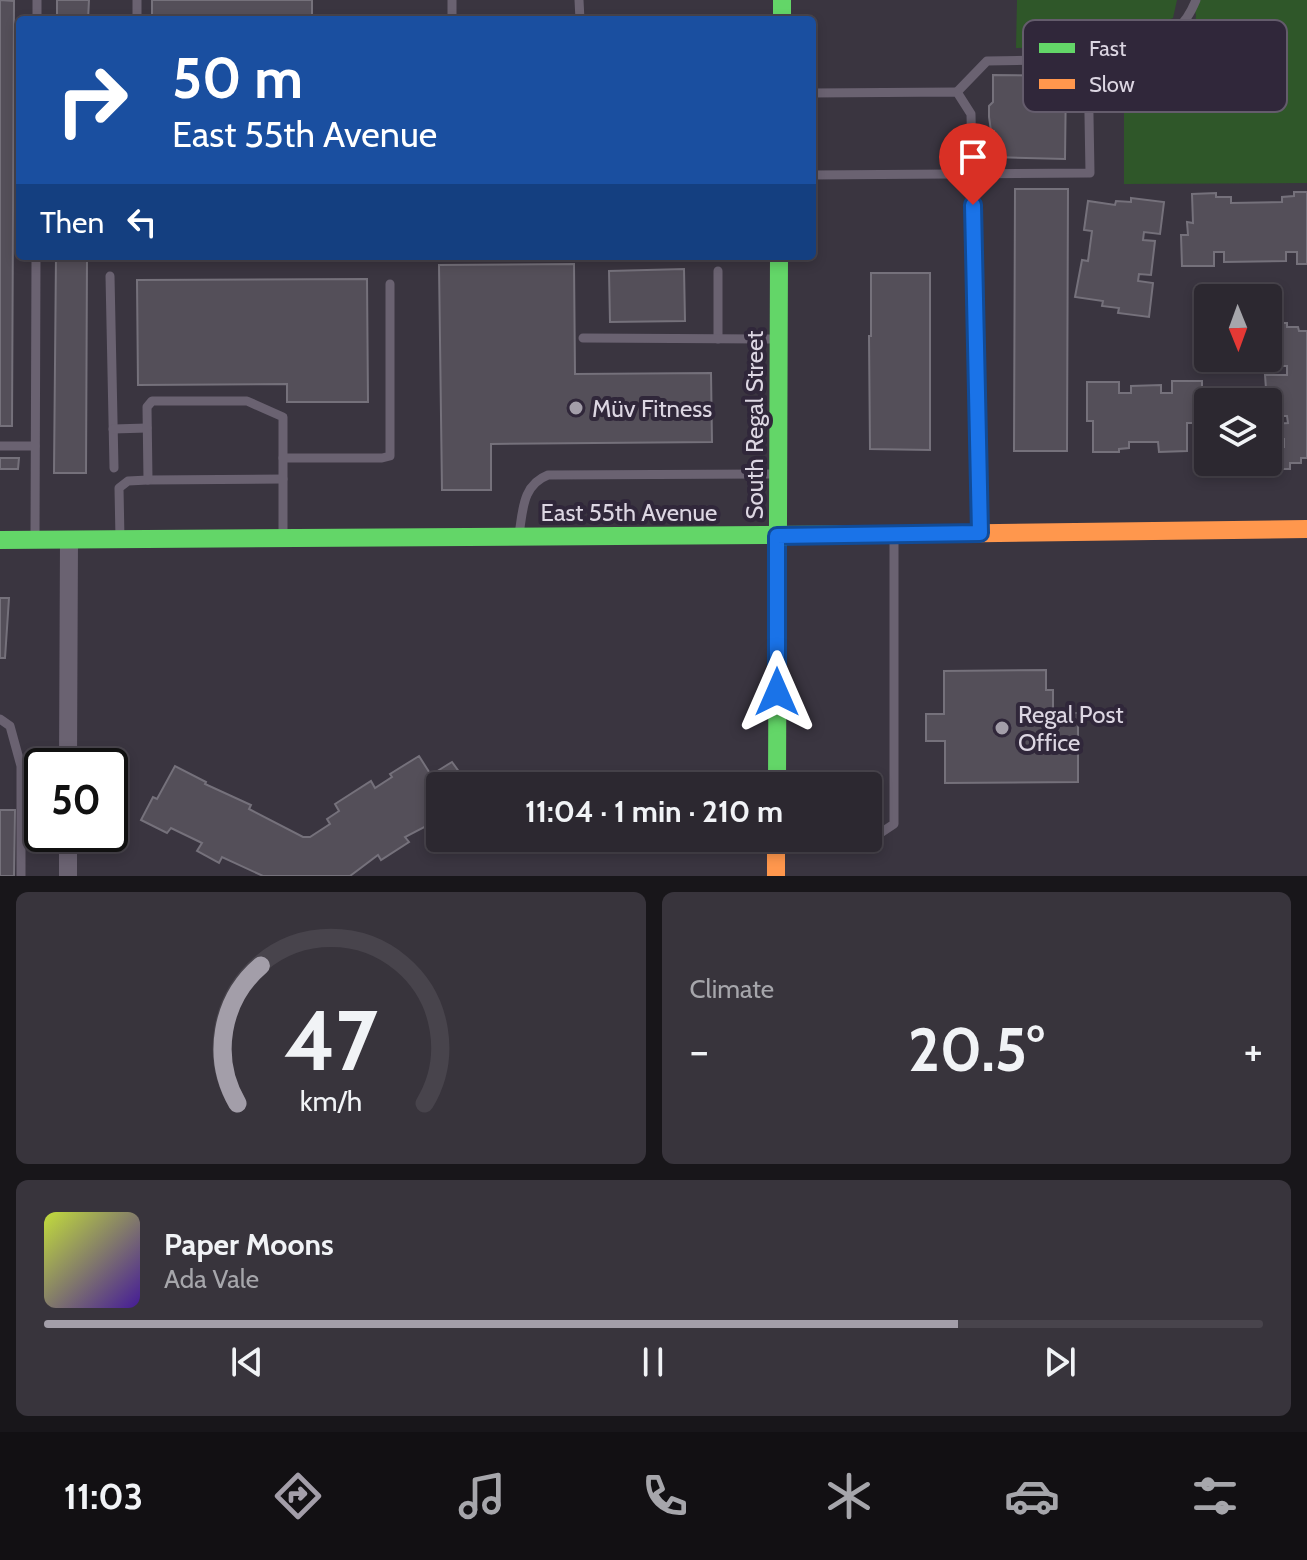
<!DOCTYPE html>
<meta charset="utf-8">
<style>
:root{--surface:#2c2830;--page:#38343c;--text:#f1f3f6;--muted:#a6a6ab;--line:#48444c;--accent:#a39ea9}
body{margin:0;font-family:Cabin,sans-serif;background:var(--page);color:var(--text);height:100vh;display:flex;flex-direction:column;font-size:30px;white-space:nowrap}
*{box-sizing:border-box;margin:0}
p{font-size:26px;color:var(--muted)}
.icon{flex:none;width:44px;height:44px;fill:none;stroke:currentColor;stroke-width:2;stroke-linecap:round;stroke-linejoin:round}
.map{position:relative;height:876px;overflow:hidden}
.side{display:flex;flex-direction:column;gap:16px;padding:16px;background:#18161a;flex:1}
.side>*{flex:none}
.guide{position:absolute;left:16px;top:16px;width:800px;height:244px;border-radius:8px;box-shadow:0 4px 12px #0003,0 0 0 2px var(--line);background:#1a4fa0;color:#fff;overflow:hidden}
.needle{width:52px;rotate:179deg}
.controls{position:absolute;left:1194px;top:284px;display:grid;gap:16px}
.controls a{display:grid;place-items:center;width:88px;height:88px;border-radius:8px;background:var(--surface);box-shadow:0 4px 12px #0003,0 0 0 2px var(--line);font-size:40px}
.speed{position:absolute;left:24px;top:748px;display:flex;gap:16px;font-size:40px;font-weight:700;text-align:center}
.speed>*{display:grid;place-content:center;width:104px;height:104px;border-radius:50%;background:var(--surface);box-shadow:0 4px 12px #0003,0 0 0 2px var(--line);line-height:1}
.speed .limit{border:4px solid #111;border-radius:12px;background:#fff;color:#111}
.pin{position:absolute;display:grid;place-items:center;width:68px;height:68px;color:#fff;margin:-82px -34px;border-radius:50% 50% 50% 0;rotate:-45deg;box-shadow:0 0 8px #0007}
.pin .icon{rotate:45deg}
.me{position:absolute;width:88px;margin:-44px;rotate:0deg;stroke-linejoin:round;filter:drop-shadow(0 0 6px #0008)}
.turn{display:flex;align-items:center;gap:28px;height:168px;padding:0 24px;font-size:36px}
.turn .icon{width:104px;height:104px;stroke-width:2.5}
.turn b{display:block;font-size:56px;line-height:68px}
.then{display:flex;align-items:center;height:76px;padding:0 24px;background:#0003;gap:16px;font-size:30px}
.big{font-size:60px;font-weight:800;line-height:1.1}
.side .tile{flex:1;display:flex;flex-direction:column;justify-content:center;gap:12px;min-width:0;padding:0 28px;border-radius:12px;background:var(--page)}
.side .dial{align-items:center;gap:0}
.dial svg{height:208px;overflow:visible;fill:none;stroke:var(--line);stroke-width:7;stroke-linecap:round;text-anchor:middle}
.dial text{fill:var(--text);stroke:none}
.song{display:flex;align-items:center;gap:24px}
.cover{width:96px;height:96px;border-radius:12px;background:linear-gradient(135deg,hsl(70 70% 55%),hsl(260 70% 35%))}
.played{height:8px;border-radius:4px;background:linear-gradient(90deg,var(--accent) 75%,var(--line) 75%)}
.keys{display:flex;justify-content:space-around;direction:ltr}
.heat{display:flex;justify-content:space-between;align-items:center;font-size:44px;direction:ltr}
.side .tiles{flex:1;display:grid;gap:16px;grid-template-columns:1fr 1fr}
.tile:last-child{grid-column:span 2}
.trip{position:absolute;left:426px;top:772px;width:456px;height:80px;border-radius:8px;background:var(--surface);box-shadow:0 4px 12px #0003,0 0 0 2px var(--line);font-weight:800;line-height:80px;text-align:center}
.tab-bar{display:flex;height:128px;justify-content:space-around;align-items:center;background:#121013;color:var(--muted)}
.tab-bar .icon{width:56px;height:56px}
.tab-bar .on{color:var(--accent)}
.tab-bar b{font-size:36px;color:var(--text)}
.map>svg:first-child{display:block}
</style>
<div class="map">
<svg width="1307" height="876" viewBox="0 0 1307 876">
<rect width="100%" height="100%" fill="#3a3540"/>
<!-- green -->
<g fill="#2f5729">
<path d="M1017,0H1177L1173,18C1146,29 1120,27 1092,26L1091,39L1082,47L1016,48Z"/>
<polygon points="1192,0 1307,0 1307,183 1124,184 1124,50 1193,47 1196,15"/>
</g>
<!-- building -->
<g fill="#544f59" stroke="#75717b" stroke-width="2">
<polygon points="0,0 14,1 12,426 0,426"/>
<polygon points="57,0 89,0 88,20 57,20"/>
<rect x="152" y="0" width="160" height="20"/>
<polygon points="993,75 1066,76 1065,159 993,157 994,131 991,131 989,117 989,106 993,102"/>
<polygon points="1015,189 1068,189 1067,451 1014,451"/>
<polygon points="1294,192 1307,192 1307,264 1297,264 1297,252 1286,252 1286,261 1224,262 1224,252 1214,252 1214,266 1182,266 1181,235 1188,235 1187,222 1193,223 1192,194 1216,193 1216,197 1231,197 1231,203 1282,202 1282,197 1294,196"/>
<polygon points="1131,198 1164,202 1160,234 1144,232 1143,240 1155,241 1151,275 1139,274 1138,281 1153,283 1149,317 1118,313 1119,308 1102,306 1103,301 1075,297 1082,260 1088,261 1092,231 1084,230 1088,201 1115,205 1116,201 1131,202"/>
<polygon points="56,256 87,256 86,473 54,473"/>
<polygon points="574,264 575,374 711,373 712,442 491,444 491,490 442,490 439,265"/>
<polygon points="684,269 685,321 610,322 609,271"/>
<polygon points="871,273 930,273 930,450 870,449 869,336 871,336"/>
<polygon points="367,279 368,402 287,402 287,384 138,385 137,280"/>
<polygon points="1268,323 1287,323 1287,327 1298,327 1299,331 1307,331 1307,458 1301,458 1301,463 1290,463 1290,469 1261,469 1261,462 1268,462 1268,447 1284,447 1284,439 1268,440 1268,424 1288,423 1287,416 1268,416 1265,375 1287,375 1287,366 1268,366 1268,351 1282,350 1282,344 1268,344"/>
<polygon points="1172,381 1202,381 1202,412 1195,412 1195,423 1187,423 1187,451 1159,452 1158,442 1129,442 1129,448 1119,449 1119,452 1093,452 1093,421 1087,421 1087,382 1119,382 1119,393 1131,393 1131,386 1161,385 1161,393 1172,393"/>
<polygon points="0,458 19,458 18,469 0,469"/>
<polygon points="0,598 9,598 5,658 0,658"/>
<polygon points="1046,670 1046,690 1053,690 1053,713 1078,713 1078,782 945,783 945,741 926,741 926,714 944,714 944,671"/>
<polygon points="419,756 431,775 452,762 465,780 456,786 440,786 440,819 405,837 409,842 381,860 378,855 350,876 263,876 222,857 219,863 197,851 202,843 171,828 167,833 141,820 153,797 157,799 175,766 206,782 205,784 251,805 249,809 303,837 310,837 330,824 327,819 339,811 335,804 371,781 375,788 392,777 390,774"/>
<polygon points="0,810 15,810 14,876 0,876"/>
</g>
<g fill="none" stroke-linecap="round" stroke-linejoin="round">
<!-- lane -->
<g stroke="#6a6271" stroke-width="9">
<polyline points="452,0 452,20"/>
<polyline points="579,0 580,20"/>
<polyline points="37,20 37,0"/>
<polyline points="137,20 137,0"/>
<polyline points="957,92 987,61 1088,59"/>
<polyline points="812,93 957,92 971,114 980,533"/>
<path d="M812,175L1090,173L1088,59C1101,52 1115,42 1129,39C1166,30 1179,41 1196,0"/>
<polyline points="718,271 718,339"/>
<polyline points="110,276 114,468"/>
<polyline points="583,338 775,339"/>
<polyline points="113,429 147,428"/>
<polyline points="0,446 35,446"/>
<polyline points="283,458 382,458 390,456 390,284"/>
<polyline points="148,480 283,479"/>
<path d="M519,534C523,511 522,485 548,475L778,474"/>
<polyline points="35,537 36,256"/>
<polyline points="120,539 119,488 128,481 148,480 147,407 152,401 247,401 283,417 283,535"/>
<polyline points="0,719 10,726 21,766 21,876"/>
<polyline points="868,836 876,836 894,824 894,537"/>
</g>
<!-- street -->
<g stroke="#6a6271" stroke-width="18">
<polyline points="68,766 69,540"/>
<polyline points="68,876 68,834"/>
</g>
<!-- fast -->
<g stroke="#63d668" stroke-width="18">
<polyline points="782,0 782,20"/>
<polyline points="0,540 922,534"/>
<polyline points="777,786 779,256"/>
</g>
<!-- slow -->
<g stroke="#ff974d" stroke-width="18">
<polyline points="922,534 1307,529"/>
<polyline points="776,838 776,876"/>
</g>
</g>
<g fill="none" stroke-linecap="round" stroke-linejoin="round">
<defs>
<polyline id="route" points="777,692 777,536 980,533 973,205"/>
</defs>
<!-- route casing -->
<use href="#route" stroke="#114b97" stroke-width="20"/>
<!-- route -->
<use href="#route" stroke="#1a73e8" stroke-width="14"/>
</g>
<!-- markers -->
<g fill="#a39ea9" stroke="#30273a" stroke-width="3">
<circle cx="576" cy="408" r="8"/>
<circle cx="1002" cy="728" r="8"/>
</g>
<g text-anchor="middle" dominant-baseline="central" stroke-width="8" stroke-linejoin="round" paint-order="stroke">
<!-- poi labels -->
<g font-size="24" fill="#dcd6e2" stroke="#30273a" text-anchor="start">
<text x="592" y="408">Müv Fitness</text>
<text x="1018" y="714">Regal Post<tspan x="1018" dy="28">Office</tspan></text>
</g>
<!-- street labels -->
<g font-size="24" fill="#dcd6e2" stroke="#30273a">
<text transform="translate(754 425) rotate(-90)">South Regal Street</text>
<text x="629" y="512">East 55th Avenue</text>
</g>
</g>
<!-- legend -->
<rect x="1023" y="20" width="264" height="92" rx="12" fill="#30273a" stroke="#645c6c" stroke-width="2"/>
<rect x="1039" y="43" width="36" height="10" fill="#63d668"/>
<rect x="1039" y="79" width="36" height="10" fill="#ff974d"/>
<g font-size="22" fill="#dcd6e2">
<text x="1089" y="56">Fast</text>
<text x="1089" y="92">Slow</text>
</g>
</svg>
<div class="controls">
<a><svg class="needle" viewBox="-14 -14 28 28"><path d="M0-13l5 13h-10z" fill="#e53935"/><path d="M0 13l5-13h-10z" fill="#a6a6ab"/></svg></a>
<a><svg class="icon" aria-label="layers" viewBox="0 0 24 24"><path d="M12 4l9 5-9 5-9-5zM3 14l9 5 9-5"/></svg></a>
</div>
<div class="speed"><div class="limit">50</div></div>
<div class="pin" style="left:973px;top:205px;background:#d93025"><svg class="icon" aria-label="arrive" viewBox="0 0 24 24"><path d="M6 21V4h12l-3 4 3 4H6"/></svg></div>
<svg class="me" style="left:777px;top:692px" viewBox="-20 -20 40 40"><path d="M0-17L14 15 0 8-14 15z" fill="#1a73e8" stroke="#fff" stroke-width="4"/></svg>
<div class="trip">11:04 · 1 min · 210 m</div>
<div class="guide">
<div class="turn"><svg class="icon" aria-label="right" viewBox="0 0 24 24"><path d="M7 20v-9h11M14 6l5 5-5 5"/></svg><div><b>50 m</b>East 55th Avenue</div></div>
<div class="then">Then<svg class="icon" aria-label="left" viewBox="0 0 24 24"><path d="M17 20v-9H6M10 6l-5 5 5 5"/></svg></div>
</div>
</div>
<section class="side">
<div class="tiles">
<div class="tile dial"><svg viewBox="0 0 100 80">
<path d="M14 69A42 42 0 1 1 86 69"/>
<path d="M14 69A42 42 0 0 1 23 16" stroke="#a39ea9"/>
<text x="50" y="56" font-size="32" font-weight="700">47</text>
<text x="50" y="72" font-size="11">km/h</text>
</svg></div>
<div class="tile"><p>Climate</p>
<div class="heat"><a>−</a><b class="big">20.5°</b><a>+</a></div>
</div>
<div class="tile">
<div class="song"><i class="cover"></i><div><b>Paper Moons</b><p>Ada Vale</p></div></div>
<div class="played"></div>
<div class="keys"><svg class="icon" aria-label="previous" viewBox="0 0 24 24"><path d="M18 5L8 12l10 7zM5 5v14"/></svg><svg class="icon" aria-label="pause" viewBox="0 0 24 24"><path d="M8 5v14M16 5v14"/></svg><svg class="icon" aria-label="next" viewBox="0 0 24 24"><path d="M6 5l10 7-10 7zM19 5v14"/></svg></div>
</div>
</div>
</section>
<nav class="tab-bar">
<b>11:03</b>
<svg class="icon on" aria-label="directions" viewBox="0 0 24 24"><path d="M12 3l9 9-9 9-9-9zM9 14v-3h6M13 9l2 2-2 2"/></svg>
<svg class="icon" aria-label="music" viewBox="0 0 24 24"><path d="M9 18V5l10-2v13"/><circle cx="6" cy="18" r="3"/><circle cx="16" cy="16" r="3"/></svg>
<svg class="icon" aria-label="phone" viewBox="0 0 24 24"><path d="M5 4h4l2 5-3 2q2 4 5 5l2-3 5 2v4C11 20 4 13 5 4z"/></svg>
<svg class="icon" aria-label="climate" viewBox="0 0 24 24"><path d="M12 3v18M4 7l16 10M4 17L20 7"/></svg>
<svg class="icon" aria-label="car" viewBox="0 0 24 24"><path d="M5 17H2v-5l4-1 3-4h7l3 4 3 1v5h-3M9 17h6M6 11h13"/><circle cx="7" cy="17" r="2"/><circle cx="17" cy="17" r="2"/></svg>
<svg class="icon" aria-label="filters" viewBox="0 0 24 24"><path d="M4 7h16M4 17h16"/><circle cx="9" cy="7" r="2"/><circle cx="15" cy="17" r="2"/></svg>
</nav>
